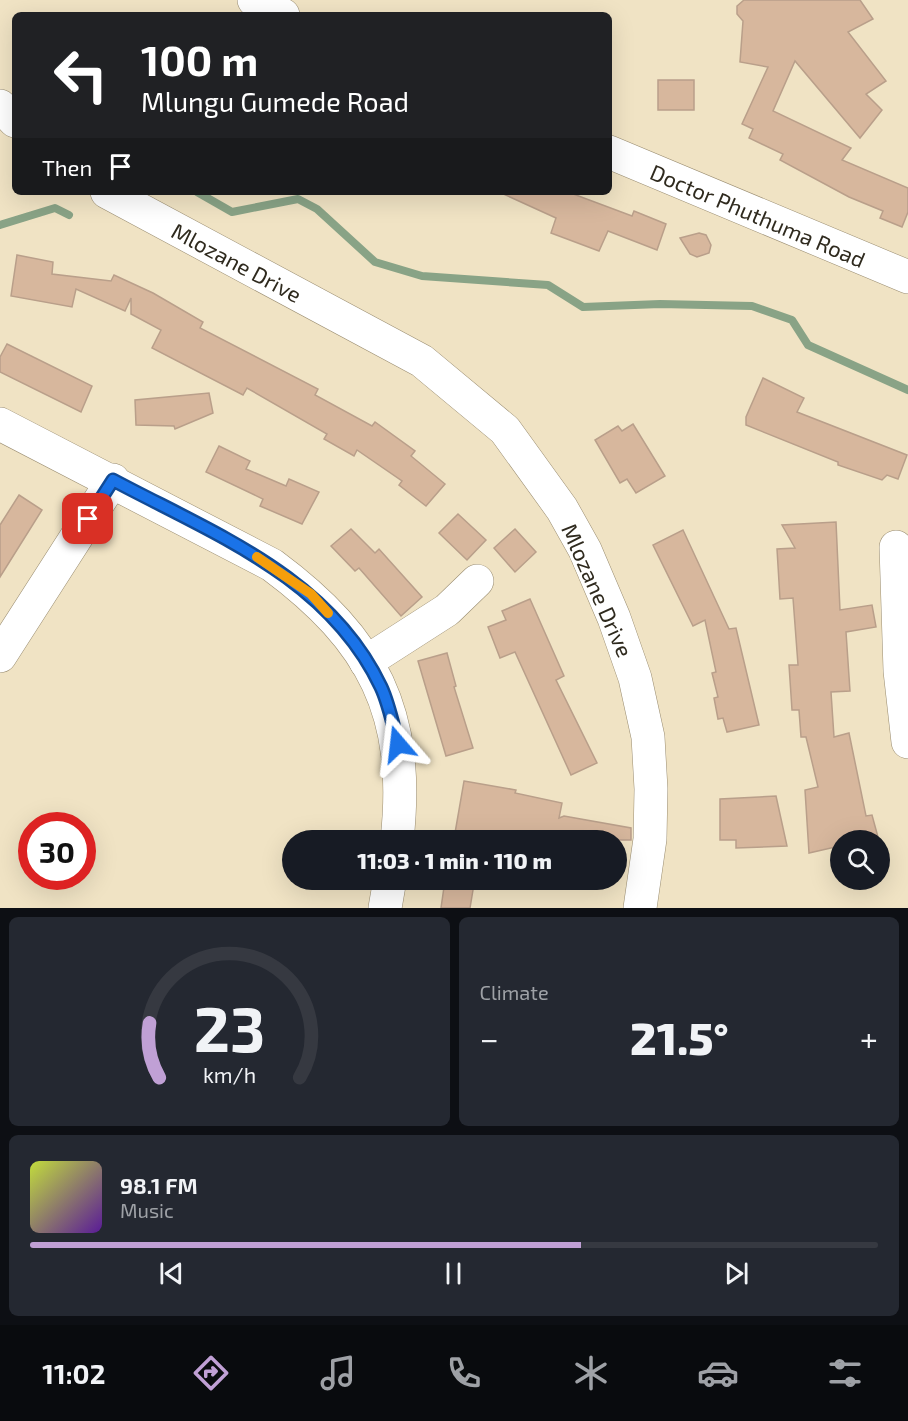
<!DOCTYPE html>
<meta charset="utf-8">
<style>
:root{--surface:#171b24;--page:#242831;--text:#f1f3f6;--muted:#9ea1a6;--line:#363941;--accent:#c0a0d5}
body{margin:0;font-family:"Exo 2",sans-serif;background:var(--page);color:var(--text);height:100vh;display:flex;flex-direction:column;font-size:22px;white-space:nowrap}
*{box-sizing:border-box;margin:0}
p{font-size:20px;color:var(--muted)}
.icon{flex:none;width:33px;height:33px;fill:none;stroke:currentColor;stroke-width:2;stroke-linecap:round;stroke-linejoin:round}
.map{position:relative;height:908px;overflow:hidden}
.drawer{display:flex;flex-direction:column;gap:9px;padding:9px;background:#0d0f14;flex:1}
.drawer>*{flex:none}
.guide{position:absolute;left:12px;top:12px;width:600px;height:183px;border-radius:9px;box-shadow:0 6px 24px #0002;background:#202124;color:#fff;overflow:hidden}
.buttons{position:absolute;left:830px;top:830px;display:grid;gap:12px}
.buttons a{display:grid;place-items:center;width:60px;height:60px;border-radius:50%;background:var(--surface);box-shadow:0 6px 24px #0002;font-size:30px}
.speed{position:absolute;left:18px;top:812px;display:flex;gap:12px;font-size:30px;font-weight:700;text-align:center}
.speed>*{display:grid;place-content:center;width:78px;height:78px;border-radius:50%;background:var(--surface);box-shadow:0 6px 24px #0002;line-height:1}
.speed .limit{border:9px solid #d22;background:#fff;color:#111}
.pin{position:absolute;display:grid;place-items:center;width:51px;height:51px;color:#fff;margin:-26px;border-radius:12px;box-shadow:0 3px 9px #0006}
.me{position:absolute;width:66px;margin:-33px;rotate:343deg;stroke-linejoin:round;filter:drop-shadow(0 0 4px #0008)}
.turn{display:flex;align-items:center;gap:21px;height:126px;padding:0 30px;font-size:27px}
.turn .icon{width:78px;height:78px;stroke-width:2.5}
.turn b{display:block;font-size:42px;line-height:51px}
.then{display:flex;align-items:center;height:57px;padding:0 30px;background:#0003;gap:12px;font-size:22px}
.big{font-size:45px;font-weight:800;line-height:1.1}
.drawer .tile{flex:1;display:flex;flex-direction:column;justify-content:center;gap:9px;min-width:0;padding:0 21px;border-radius:9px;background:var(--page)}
.drawer .dial{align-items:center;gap:0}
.dial svg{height:156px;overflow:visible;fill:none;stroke:var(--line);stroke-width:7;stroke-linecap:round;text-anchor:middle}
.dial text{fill:var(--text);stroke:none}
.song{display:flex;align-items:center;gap:18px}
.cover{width:72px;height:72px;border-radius:9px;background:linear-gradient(135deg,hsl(70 70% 55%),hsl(270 70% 35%))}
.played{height:6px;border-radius:3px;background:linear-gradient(90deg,var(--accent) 65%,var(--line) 65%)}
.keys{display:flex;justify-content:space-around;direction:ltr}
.heat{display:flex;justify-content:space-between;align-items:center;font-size:33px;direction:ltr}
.drawer .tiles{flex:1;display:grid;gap:9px;grid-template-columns:1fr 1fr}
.tile:last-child{grid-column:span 2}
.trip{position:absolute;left:282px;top:830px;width:345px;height:60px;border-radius:30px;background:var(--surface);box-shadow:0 6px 24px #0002;font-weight:800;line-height:60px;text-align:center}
.tabs{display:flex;height:96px;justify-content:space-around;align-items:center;background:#090b0e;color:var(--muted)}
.tabs .icon{width:42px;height:42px}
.tabs .on{color:var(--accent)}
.tabs b{font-size:27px;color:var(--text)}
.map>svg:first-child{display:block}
</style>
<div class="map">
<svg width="908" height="908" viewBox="0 0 908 908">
<rect width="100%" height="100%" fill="#f0e3c4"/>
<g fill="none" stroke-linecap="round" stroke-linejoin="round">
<!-- stream -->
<g stroke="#89a386" stroke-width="8">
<polyline points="197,192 232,212 298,199 317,209 375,262 422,276 548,285 583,307 660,304 752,306 792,320 808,345 908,390"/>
<polyline points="0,225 55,208 69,215"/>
</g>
</g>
<!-- building -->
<g fill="#d7b79d" stroke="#b99f8a" stroke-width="1.5">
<polygon points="744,0 860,0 873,19 848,32 886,81 866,94 882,110 860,138 795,61 773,111 851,148 842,160 908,188 908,212 902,227 880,218 883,211 849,197 780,160 783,154 749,138 753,129 742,124 768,67 740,62 743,21 737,14 737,6"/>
<rect x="658" y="80" width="36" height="30"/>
<polygon points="499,192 568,192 632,216 634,211 666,224 657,250 608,231 599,251 551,233 556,218"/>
<polygon points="699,233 706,235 711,245 709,253 697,257 690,254 680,238"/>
<polygon points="17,255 53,262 52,274 111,281 114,275 153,293 203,322 200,328 318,389 315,395 372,426 375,422 415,451 411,456 445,484 426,506 399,485 402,481 357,450 354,456 324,439 327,434 247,388 243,395 152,348 161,330 131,314 131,298 125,311 76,289 72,307 11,296"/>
<polygon points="7,344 92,386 81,412 0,372 0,357"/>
<polygon points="763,378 804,398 797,412 907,455 898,479 887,475 882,480 838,465 838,462 746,425 746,417"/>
<polygon points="209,393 213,413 175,429 174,426 136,425 135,400"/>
<polygon points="633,424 665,476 636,493 627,479 620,483 595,440 618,426 622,431"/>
<polygon points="219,446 250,461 246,469 286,486 289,479 319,492 302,524 260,506 263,499 206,472"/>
<polygon points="19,495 42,510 0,577 0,525"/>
<polygon points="458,514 486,540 467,560 439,533"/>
<polygon points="836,522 840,610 872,605 876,627 846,632 850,691 831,692 834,737 849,733 866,816 872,815 878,837 840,840 840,846 809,853 805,790 818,787 806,737 801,737 799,710 792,710 789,665 798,665 793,598 780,599 777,549 795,548 782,525"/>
<polygon points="351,529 375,553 379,549 422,597 401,616 359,568 355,571 331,546"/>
<polygon points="515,529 536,552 515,572 494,548"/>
<polygon points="683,530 729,629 736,628 759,725 727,732 723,718 718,719 714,698 718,697 712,673 716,672 705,620 693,626 653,545"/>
<polygon points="530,599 564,676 556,680 597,763 571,775 515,652 500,658 488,627 506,620 502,611"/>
<polygon points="447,653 456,686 454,687 473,748 446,756 418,661"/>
<polygon points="464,781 516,790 515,793 562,803 559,818 564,816 631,828 631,840 493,840 455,833"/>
<polygon points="776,796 787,846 736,848 736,840 720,840 720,799"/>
<polygon points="445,880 474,884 470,908 441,908"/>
</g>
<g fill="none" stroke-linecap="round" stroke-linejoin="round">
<defs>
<g id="minor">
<polyline points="254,0 283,15"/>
<polyline points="0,106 15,121"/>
<polyline points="609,152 908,277"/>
<polyline points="107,192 422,361 505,430 562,509 585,550 614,618 635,678 648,737 651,789 650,839 640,908"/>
<path d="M0,424L272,565C373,640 411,713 397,840"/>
<polyline points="896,547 900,671 908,742"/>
<polyline points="0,656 113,480"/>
<polyline points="366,662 447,610 477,581"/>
<polyline points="385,908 390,879"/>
</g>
</defs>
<!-- minor casing -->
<use href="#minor" stroke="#9a8d71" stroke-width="34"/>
<!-- minor -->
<use href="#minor" stroke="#fff" stroke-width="33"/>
</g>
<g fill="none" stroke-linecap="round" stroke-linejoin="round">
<defs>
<path id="route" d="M88,519L113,480C214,534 329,577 381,687C389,704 393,725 398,744"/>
</defs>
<!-- route casing -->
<use href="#route" stroke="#114b97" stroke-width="15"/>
<!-- route -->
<use href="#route" stroke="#1a73e8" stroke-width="10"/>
<!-- slow -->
<polyline stroke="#f59e0b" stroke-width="10" points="257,557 311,594 328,613"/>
</g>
<g text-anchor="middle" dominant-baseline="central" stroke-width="6" stroke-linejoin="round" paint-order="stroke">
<!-- street labels -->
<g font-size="22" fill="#2f2a1e" stroke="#fff">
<text transform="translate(758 215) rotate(23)">Doctor Phuthuma Road</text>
<text transform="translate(237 262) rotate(28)">Mlozane Drive</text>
<text transform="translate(598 590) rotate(66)">Mlozane Drive</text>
</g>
</g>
</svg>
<div class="buttons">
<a><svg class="icon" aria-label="search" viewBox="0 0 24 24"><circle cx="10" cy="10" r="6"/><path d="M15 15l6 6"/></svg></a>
</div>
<div class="speed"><div class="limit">30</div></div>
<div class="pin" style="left:88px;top:519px;background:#d93025"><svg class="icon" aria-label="arrive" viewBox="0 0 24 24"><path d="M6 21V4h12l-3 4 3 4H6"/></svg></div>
<svg class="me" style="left:398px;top:744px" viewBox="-20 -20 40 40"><path d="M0-17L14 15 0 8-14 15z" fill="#1a73e8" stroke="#fff" stroke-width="4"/></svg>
<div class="trip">11:03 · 1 min · 110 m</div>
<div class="guide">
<div class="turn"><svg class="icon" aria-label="left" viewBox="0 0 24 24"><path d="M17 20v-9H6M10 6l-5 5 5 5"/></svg><div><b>100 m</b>Mlungu Gumede Road</div></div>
<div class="then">Then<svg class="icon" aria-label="arrive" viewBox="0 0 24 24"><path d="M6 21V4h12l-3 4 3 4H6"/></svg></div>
</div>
</div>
<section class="drawer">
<div class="tiles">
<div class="tile dial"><svg viewBox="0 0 100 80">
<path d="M14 69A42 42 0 1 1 86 69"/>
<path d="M14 69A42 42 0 0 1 9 41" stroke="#c0a0d5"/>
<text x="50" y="56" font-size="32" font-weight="700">23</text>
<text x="50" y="72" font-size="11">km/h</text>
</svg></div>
<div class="tile"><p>Climate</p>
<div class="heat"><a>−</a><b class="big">21.5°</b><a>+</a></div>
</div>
<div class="tile">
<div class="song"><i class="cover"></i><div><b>98.1 FM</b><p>Music</p></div></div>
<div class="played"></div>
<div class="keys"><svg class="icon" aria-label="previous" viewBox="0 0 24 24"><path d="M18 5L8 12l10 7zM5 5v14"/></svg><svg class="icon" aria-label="pause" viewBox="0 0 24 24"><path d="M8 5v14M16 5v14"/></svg><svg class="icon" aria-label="next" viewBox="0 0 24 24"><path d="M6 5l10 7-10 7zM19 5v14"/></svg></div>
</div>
</div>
</section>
<nav class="tabs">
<b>11:02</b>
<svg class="icon on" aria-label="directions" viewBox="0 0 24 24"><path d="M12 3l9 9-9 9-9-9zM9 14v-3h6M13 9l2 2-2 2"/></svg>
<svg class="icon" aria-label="music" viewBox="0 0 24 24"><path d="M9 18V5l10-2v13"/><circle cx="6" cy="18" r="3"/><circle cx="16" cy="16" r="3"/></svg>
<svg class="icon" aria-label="phone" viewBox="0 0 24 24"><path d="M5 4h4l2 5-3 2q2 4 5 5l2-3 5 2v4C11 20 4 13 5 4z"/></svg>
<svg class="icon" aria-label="climate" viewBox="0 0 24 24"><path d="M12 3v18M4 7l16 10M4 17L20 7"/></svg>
<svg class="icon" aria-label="car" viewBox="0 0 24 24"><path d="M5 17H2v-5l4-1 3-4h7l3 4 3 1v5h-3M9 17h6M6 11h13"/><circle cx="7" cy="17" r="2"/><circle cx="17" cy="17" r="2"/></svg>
<svg class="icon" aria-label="filters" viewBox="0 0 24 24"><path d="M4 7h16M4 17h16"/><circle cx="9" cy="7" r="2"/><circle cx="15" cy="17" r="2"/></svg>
</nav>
